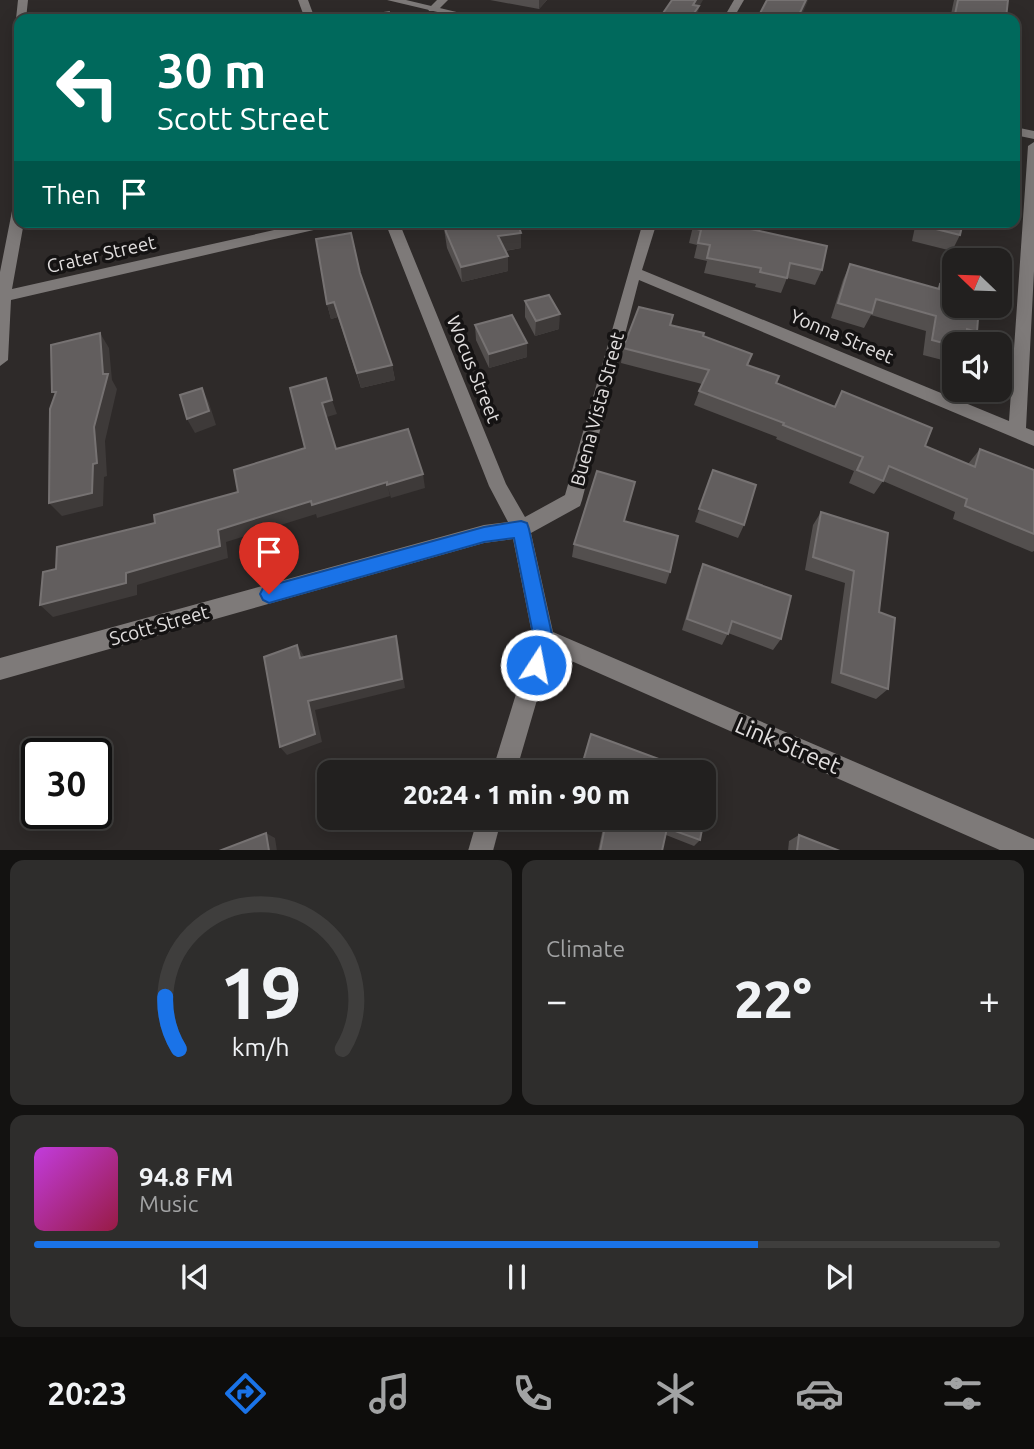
<!DOCTYPE html>
<meta charset="utf-8">
<style>
:root{--surface:#22201f;--page:#2e2d2c;--text:#f1f3f6;--muted:#a2a3a4;--line:#3f3e3d;--accent:#1a73e8}
body{margin:0;font-family:Ubuntu,sans-serif;background:var(--page);color:var(--text);height:100vh;display:flex;flex-direction:column;font-size:26px;white-space:nowrap}
*{box-sizing:border-box;margin:0}
p{font-size:23px;color:var(--muted)}
.icon{flex:none;width:38px;height:38px;fill:none;stroke:currentColor;stroke-width:2;stroke-linecap:round;stroke-linejoin:round}
.map{position:relative;height:850px;overflow:hidden}
.details{display:flex;flex-direction:column;gap:10px;padding:10px;background:#131211;flex:1}
.details>*{flex:none}
.hud{position:absolute;left:14px;top:14px;width:1006px;height:214px;border-radius:14px;box-shadow:0 4px 18px #0003,0 0 0 2px var(--line);background:#00695c;color:#fff;overflow:hidden}
.needle{width:46px;rotate:293deg}
.controls{position:absolute;left:942px;top:248px;display:grid;gap:14px}
.controls a{display:grid;place-items:center;width:70px;height:70px;border-radius:14px;background:var(--surface);box-shadow:0 4px 18px #0003,0 0 0 2px var(--line);font-size:35px}
.speed{position:absolute;left:21px;top:738px;display:flex;gap:14px;font-size:35px;font-weight:700;text-align:center}
.speed>*{display:grid;place-content:center;width:91px;height:91px;border-radius:50%;background:var(--surface);box-shadow:0 4px 18px #0003,0 0 0 2px var(--line);line-height:1}
.speed .limit{border:4px solid #111;border-radius:10px;background:#fff;color:#111}
.pin{position:absolute;display:grid;place-items:center;width:60px;height:60px;color:#fff;margin:-72px -30px;border-radius:50% 50% 50% 0;rotate:-45deg;box-shadow:0 0 7px #0007}
.pin .icon{rotate:45deg}
.me{position:absolute;width:77px;margin:-38px;rotate:11deg;stroke-linejoin:round;filter:drop-shadow(0 0 5px #0008)}
.turn{display:flex;align-items:center;gap:24px;height:147px;padding:0 28px;font-size:32px}
.turn .icon{width:91px;height:91px;stroke-width:2.5}
.turn b{display:block;font-size:49px;line-height:60px}
.then{display:flex;align-items:center;height:66px;padding:0 28px;background:#0003;gap:14px;font-size:26px}
.big{font-size:52px;font-weight:800;line-height:1.1}
.details .widget{flex:1;display:flex;flex-direction:column;justify-content:center;gap:10px;min-width:0;padding:0 24px;border-radius:14px;background:var(--page)}
.details .dial{align-items:center;gap:0}
.dial svg{height:182px;overflow:visible;fill:none;stroke:var(--line);stroke-width:7;stroke-linecap:round;text-anchor:middle}
.dial text{fill:var(--text);stroke:none}
.song{display:flex;align-items:center;gap:21px}
.cover{width:84px;height:84px;border-radius:10px;background:linear-gradient(135deg,hsl(290 70% 55%),hsl(340 70% 35%))}
.played{height:7px;border-radius:4px;background:linear-gradient(90deg,var(--accent) 75%,var(--line) 75%)}
.keys{display:flex;justify-content:space-around;direction:ltr}
.heat{display:flex;justify-content:space-between;align-items:center;font-size:38px;direction:ltr}
.details .tiles{flex:1;display:grid;gap:10px;grid-template-columns:1fr 1fr}
.widget:last-child{grid-column:span 2}
.trip{position:absolute;left:317px;top:760px;width:399px;height:70px;border-radius:14px;background:var(--surface);box-shadow:0 4px 18px #0003,0 0 0 2px var(--line);font-weight:800;line-height:70px;text-align:center}
.tab-bar{display:flex;height:112px;justify-content:space-around;align-items:center;background:#0e0d0c;color:var(--muted)}
.tab-bar .icon{width:49px;height:49px}
.tab-bar .on{color:var(--accent)}
.tab-bar b{font-size:32px;color:var(--text)}
.map>svg:first-child{display:block}
</style>
<div class="map">
<svg width="1034" height="851" viewBox="0 0 1034 851">
<rect width="100%" height="100%" fill="#2e2a29"/>
<g fill="none" stroke-linecap="round" stroke-linejoin="round">
<!-- minor -->
<g fill="#7e7a79" fill-rule="evenodd">
<polygon points="18,0 28,0 26,19 19,19 19,22 16,19"/>
<polygon points="298,0 308,0 315,19 305,19"/>
<polygon points="437,0 448,0 437,11 429,11 428,9"/>
<polygon points="734,0 744,0 733,19 723,19"/>
<polygon points="19,35 19,64 13,61 14,38"/>
<polygon points="1034,142 1034,271 1026,428 1034,431 1034,446 639,280 582,500 580,506 531,533 553,632 1034,839 1034,851 1002,851 551,652 516,772 492,772 533,639 513,539 484,543 0,680 0,658 484,525 508,522 489,486 385,222 399,222 506,484 525,517 565,495 643,222 657,222 642,270 1009,421 1028,146"/>
<polygon points="19,207 19,222 24,222 12,289 310,222 338,222 331,226 11,300 8,360 0,366 0,272 12,211"/>
<polygon points="478,817 502,817 493,851 468,851"/>
</g>
<!-- tertiary -->
<g fill="#7e7a79" fill-rule="evenodd">
<polygon points="387,0 406,0 486,19 467,19"/>
<polygon points="1015,127 1034,131 1034,139 1015,135"/>
</g>
</g>
<!-- wall -->
<g fill="#534f4e">
<polygon points="490,0 547,0 539,9"/>
<polygon points="954,0 1008,0 1006,18 1005,19 950,19"/>
<polygon points="443,222 517,222 521,248 505,251 508,256 508,271 462,282 447,248"/>
<polygon points="694,222 733,225 822,270 815,285 787,278 781,293 755,287 756,284 704,273 707,261 694,258 697,245 689,243"/>
<polygon points="916,222 963,222 960,235 952,251 912,241"/>
<polygon points="850,264 937,289 940,284 977,332 968,345 954,345 954,363 923,355 926,331 871,315 864,328 831,318 843,280"/>
<polygon points="360,273 392,365 395,380 361,388 338,317 331,319 327,304"/>
<polygon points="525,301 559,329 535,336 525,317"/>
<polygon points="673,315 671,325 752,354 748,365 776,383 834,406 842,391 925,446 968,464 980,449 1034,470 1034,551 1032,552 953,519 955,512 883,481 874,494 849,483 854,471 776,439 777,437 694,405 702,384 621,363 623,348"/>
<polygon points="475,325 527,343 527,357 489,368 476,340"/>
<polygon points="713,470 744,525 738,538 695,522"/>
<polygon points="821,512 879,612 888,689 876,699 831,683 845,583 805,570 813,525"/>
<polygon points="625,521 670,572 666,584 572,557 574,544"/>
<polygon points="703,564 781,639 773,650 728,633 722,645 682,630 698,576"/>
<polygon points="594,817 704,817 700,840 694,846 666,835 662,851 598,851 603,828 593,824"/>
<polygon points="799,835 840,851 788,851 789,841"/>
</g>
<!-- shaded-wall -->
<g fill="#3e3a39">
<polygon points="539,0 547,0 539,9"/>
<polygon points="696,0 703,0 699,7 697,19 690,19 693,5"/>
<polygon points="806,0 808,0 807,3 800,19 797,19"/>
<polygon points="521,233 521,248 498,252 498,236"/>
<polygon points="508,256 508,271 462,282 461,267"/>
<polygon points="334,302 338,317 331,319 327,304"/>
<polygon points="560,314 559,329 535,336 536,321"/>
<polygon points="100,333 109,348 112,380 117,389 105,441 107,476 104,477 103,506 62,516 49,503 94,427 103,374"/>
<polygon points="527,343 527,357 489,368 489,354"/>
<polygon points="392,365 395,380 361,388 357,373"/>
<polygon points="202,388 209,403 216,425 195,433 187,419"/>
<polygon points="332,400 337,414 327,417 322,403"/>
<polygon points="423,474 425,488 391,498 387,485"/>
<polygon points="387,482 390,496 317,518 316,514 226,542 228,558 137,585 137,595 53,617 40,605 126,573 218,530 311,501"/>
<polygon points="396,636 399,647 405,688 315,710 322,742 287,755 280,747 308,701"/>
<polygon points="297,645 304,656 306,668 300,658"/>
<polygon points="266,833 275,838 277,851 269,851"/>
</g>
<!-- building -->
<g fill="#625e5e" stroke="#767272" stroke-width="2">
<polygon points="672,0 696,0 693,5 699,6 690,19 659,19"/>
<polygon points="767,0 806,0 797,19 757,19"/>
<polygon points="958,0 1008,0 1006,18 1003,18 1003,19 954,19"/>
<polygon points="389,12 391,16 408,13 411,19 367,19 365,16"/>
<polygon points="444,222 517,222 521,233 498,236 508,256 461,267 446,232"/>
<polygon points="694,222 734,222 733,225 827,246 822,270 790,263 787,278 760,272 761,268 707,258 710,245 698,243 701,230 693,228"/>
<polygon points="921,222 963,222 960,235 920,225"/>
<polygon points="351,233 360,273 392,365 357,373 334,302 327,304 316,239"/>
<polygon points="850,264 939,289 940,284 954,288 954,306 979,306 977,332 967,329 966,345 954,345 954,346 932,340 936,316 876,299 872,313 838,303"/>
<polygon points="549,295 560,314 536,321 525,301"/>
<polygon points="639,307 673,315 670,325 704,333 703,336 752,354 747,365 779,376 776,383 835,407 842,391 932,428 925,446 975,467 980,449 1034,470 1034,534 965,506 967,499 889,466 883,481 857,470 863,457 783,425 784,423 699,391 709,370 623,348"/>
<polygon points="512,315 527,343 489,354 475,325"/>
<polygon points="100,333 103,374 108,374 94,427 97,463 93,464 92,493 49,503 50,409 56,392 52,392 51,345"/>
<polygon points="326,378 332,400 322,403 336,449 408,429 423,474 387,485 387,482 312,505 311,501 218,530 220,546 126,573 126,583 40,605 43,572 56,569 57,547 155,523 154,515 238,492 234,470 305,448 290,388"/>
<polygon points="202,388 209,411 187,419 180,395"/>
<polygon points="713,470 756,485 744,525 699,509"/>
<polygon points="597,471 635,482 624,521 678,536 670,572 574,544"/>
<polygon points="821,512 888,533 879,612 895,618 888,689 841,673 854,571 813,557"/>
<polygon points="703,564 791,596 781,639 732,621 728,634 687,619"/>
<polygon points="396,636 402,679 308,701 315,734 280,747 264,657 297,645 300,658"/>
<polygon points="591,734 694,772 580,772"/>
<polygon points="704,775 712,778 700,840 667,828 662,851 600,851 606,822 596,817 704,817"/>
<polygon points="266,833 269,851 219,851"/>
<polygon points="799,835 840,851 797,851"/>
</g>
<!-- route -->
<polygon fill="#1a73e8" stroke="#114b97" stroke-width="2" points="521,521 527,523 529,529 553,639 543,672 536,675 529,672 526,665 534,639 514,538 484,542 269,603 263,600 260,594 263,588 269,586 484,527"/>
<g text-anchor="middle" dominant-baseline="central" stroke-width="7" stroke-linejoin="round" paint-order="stroke">
<!-- street labels -->
<g font-size="19" fill="#e2dfdf" stroke="#151313">
<text transform="translate(101 254) rotate(-13)">Crater Street</text>
<text transform="translate(842 336) rotate(23)">Yonna Street</text>
<text transform="translate(474 369) rotate(68)">Wocus Street</text>
<text transform="translate(597 409) rotate(-75)">Buena Vista Street</text>
<text transform="translate(159 625) rotate(-16)">Scott Street</text>
</g>
<!-- near-street labels -->
<g font-size="23" fill="#e2dfdf" stroke="#151313">
<text transform="translate(788 745) rotate(23)">Link Street</text>
</g>
</g>
</svg>
<div class="controls">
<a><svg class="needle" viewBox="-14 -14 28 28"><path d="M0-13l5 13h-10z" fill="#e53935"/><path d="M0 13l5-13h-10z" fill="#a2a3a4"/></svg></a>
<a><svg class="icon" aria-label="sound" viewBox="0 0 24 24"><path d="M4 9h4l5-4v14l-5-4H4zM17 9q2 3 0 6"/></svg></a>
</div>
<div class="speed"><div class="limit">30</div></div>
<div class="pin" style="left:269px;top:594px;background:#d93025"><svg class="icon" aria-label="arrive" viewBox="0 0 24 24"><path d="M6 21V4h12l-3 4 3 4H6"/></svg></div>
<svg class="me" style="left:536px;top:665px" viewBox="-20 -20 40 40"><circle r="17" fill="#1a73e8" stroke="#fff" stroke-width="3"/><path d="M0-11L8 9 0 5-8 9z" fill="#fff"/></svg>
<div class="trip">20:24 · 1 min · 90 m</div>
<div class="hud">
<div class="turn"><svg class="icon" aria-label="left" viewBox="0 0 24 24"><path d="M17 20v-9H6M10 6l-5 5 5 5"/></svg><div><b>30 m</b>Scott Street</div></div>
<div class="then">Then<svg class="icon" aria-label="arrive" viewBox="0 0 24 24"><path d="M6 21V4h12l-3 4 3 4H6"/></svg></div>
</div>
</div>
<section class="details">
<div class="tiles">
<div class="widget dial"><svg viewBox="0 0 100 80">
<path d="M14 69A42 42 0 1 1 86 69"/>
<path d="M14 69A42 42 0 0 1 8 46" stroke="#1a73e8"/>
<text x="50" y="56" font-size="32" font-weight="700">19</text>
<text x="50" y="72" font-size="11">km/h</text>
</svg></div>
<div class="widget"><p>Climate</p>
<div class="heat"><a>−</a><b class="big">22°</b><a>+</a></div>
</div>
<div class="widget">
<div class="song"><i class="cover"></i><div><b>94.8 FM</b><p>Music</p></div></div>
<div class="played"></div>
<div class="keys"><svg class="icon" aria-label="previous" viewBox="0 0 24 24"><path d="M18 5L8 12l10 7zM5 5v14"/></svg><svg class="icon" aria-label="pause" viewBox="0 0 24 24"><path d="M8 5v14M16 5v14"/></svg><svg class="icon" aria-label="next" viewBox="0 0 24 24"><path d="M6 5l10 7-10 7zM19 5v14"/></svg></div>
</div>
</div>
</section>
<nav class="tab-bar">
<b>20:23</b>
<svg class="icon on" aria-label="directions" viewBox="0 0 24 24"><path d="M12 3l9 9-9 9-9-9zM9 14v-3h6M13 9l2 2-2 2"/></svg>
<svg class="icon" aria-label="music" viewBox="0 0 24 24"><path d="M9 18V5l10-2v13"/><circle cx="6" cy="18" r="3"/><circle cx="16" cy="16" r="3"/></svg>
<svg class="icon" aria-label="phone" viewBox="0 0 24 24"><path d="M5 4h4l2 5-3 2q2 4 5 5l2-3 5 2v4C11 20 4 13 5 4z"/></svg>
<svg class="icon" aria-label="climate" viewBox="0 0 24 24"><path d="M12 3v18M4 7l16 10M4 17L20 7"/></svg>
<svg class="icon" aria-label="car" viewBox="0 0 24 24"><path d="M5 17H2v-5l4-1 3-4h7l3 4 3 1v5h-3M9 17h6M6 11h13"/><circle cx="7" cy="17" r="2"/><circle cx="17" cy="17" r="2"/></svg>
<svg class="icon" aria-label="filters" viewBox="0 0 24 24"><path d="M4 7h16M4 17h16"/><circle cx="9" cy="7" r="2"/><circle cx="15" cy="17" r="2"/></svg>
</nav>
